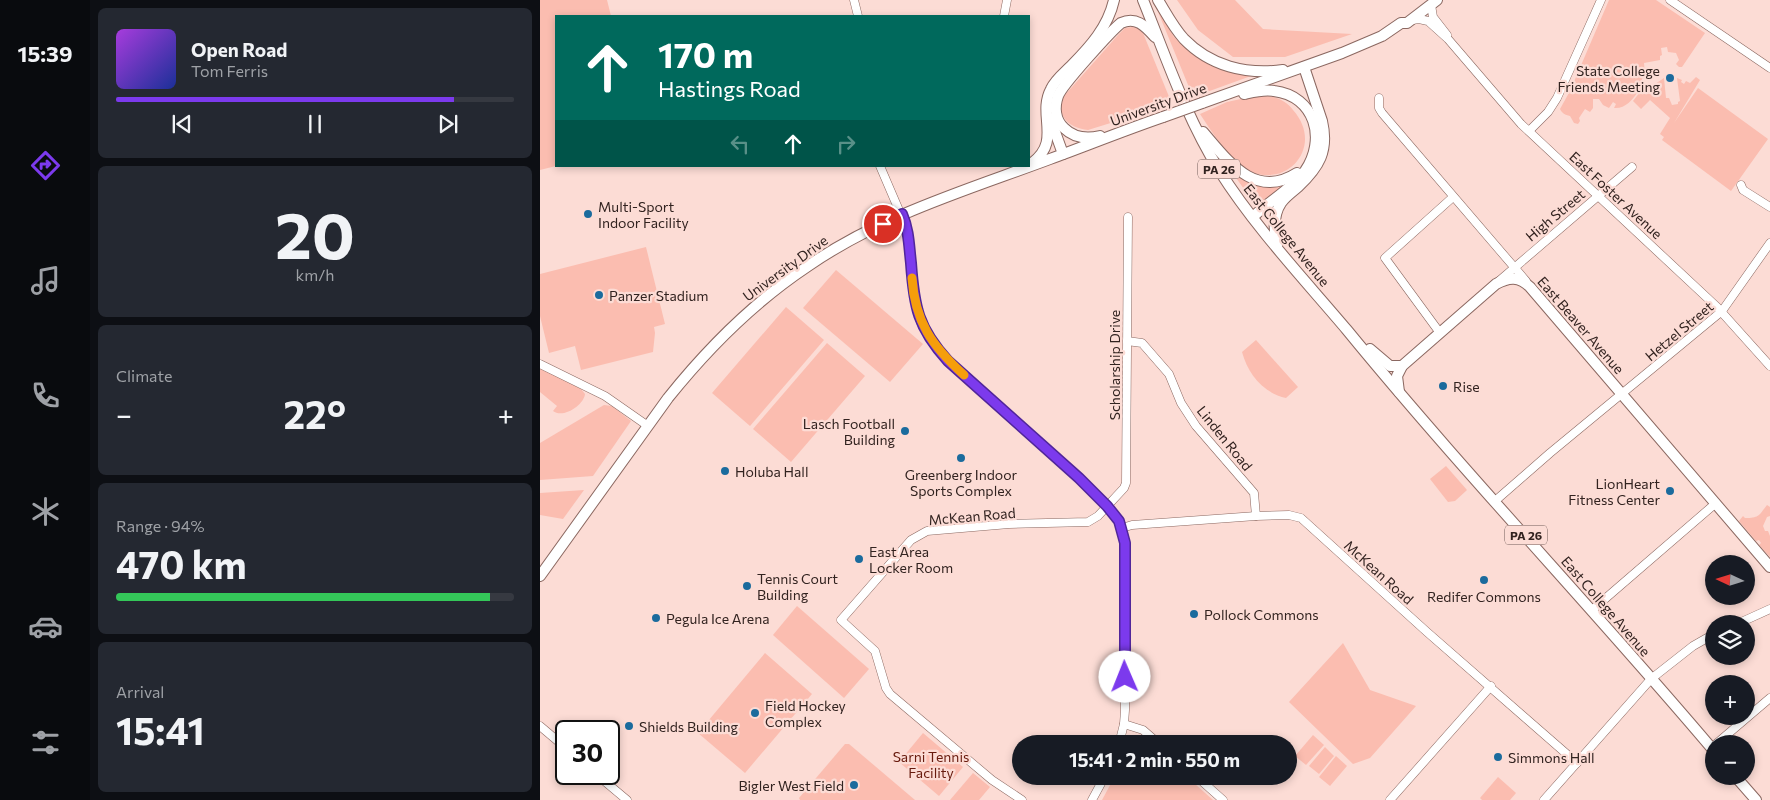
<!DOCTYPE html>
<meta charset="utf-8">
<style>
:root{--surface:#171b24;--page:#242831;--text:#f1f3f6;--muted:#9ea1a6;--line:#363941;--accent:#7c3aed}
body{margin:0;font-family:Commissioner,sans-serif;background:var(--page);color:var(--text);height:100vh;display:flex;flex-direction:column;font-size:19px;white-space:nowrap}
*{box-sizing:border-box;margin:0}
p{font-size:16px;color:var(--muted)}
.icon{flex:none;width:28px;height:28px;fill:none;stroke:currentColor;stroke-width:2;stroke-linecap:round;stroke-linejoin:round}
.map{position:relative;flex:1;overflow:hidden}
.side{display:flex;flex-direction:column;gap:8px;padding:8px;background:#0d0f14;width:450px}
.side>*{flex:none}
.banner{position:absolute;left:15px;top:15px;width:475px;height:152px;border-radius:0px;box-shadow:0 2px 8px #0003;background:#00695c;color:#fff;overflow:hidden}
.needle{width:32px;rotate:274deg}
.buttons{position:absolute;left:1165px;top:555px;display:grid;gap:10px}
.buttons a{display:grid;place-items:center;width:50px;height:50px;border-radius:50%;background:var(--surface);box-shadow:0 2px 8px #0003;font-size:25px}
.speed{position:absolute;left:15px;top:720px;display:flex;gap:10px;font-size:25px;font-weight:700;text-align:center}
.speed>*{display:grid;place-content:center;width:65px;height:65px;border-radius:50%;background:var(--surface);box-shadow:0 2px 8px #0003;line-height:1}
.speed .limit{border:2px solid #111;border-radius:8px;background:#fff;color:#111}
.pin{position:absolute;display:grid;place-items:center;width:42px;height:42px;color:#fff;margin:-21px;border:2px solid #fff;border-radius:50%;box-shadow:0 1px 5px #0007}
.me{position:absolute;width:55px;margin:-28px;rotate:359deg;stroke-linejoin:round;filter:drop-shadow(0 0 4px #0008)}
.turn{display:flex;align-items:center;gap:18px;height:105px;padding:0 20px;font-size:22px}
.turn .icon{width:65px;height:65px;stroke-width:2.5}
.turn b{display:block;font-size:35px;line-height:42px}
.lanes{display:flex;align-items:center;height:48px;padding:0 20px;background:#0003;justify-content:center;gap:25px;direction:ltr}
.lanes .off{opacity:.35}
.big{font-size:38px;font-weight:700;line-height:1.1}
.side .tile{flex:1;display:flex;flex-direction:column;justify-content:center;gap:8px;min-width:0;padding:0 18px;border-radius:8px;background:var(--page)}
.side .dial{align-items:center;gap:0}
.dial b{font-size:65px;line-height:1}
.song{display:flex;align-items:center;gap:15px}
.cover{width:60px;height:60px;border-radius:8px;background:linear-gradient(135deg,hsl(280 70% 55%),hsl(230 70% 35%))}
.played{height:5px;border-radius:2px;background:linear-gradient(90deg,var(--accent) 85%,var(--line) 85%)}
.keys{display:flex;justify-content:space-around;direction:ltr}
.heat{display:flex;justify-content:space-between;align-items:center;font-size:28px;direction:ltr}
.charge{height:8px;border-radius:4px;background:linear-gradient(90deg,#34c759 94%,var(--line) 0)}
.trip{position:absolute;left:472px;top:735px;width:285px;height:50px;border-radius:25px;background:var(--surface);box-shadow:0 2px 8px #0003;font-weight:700;line-height:50px;text-align:center}
main{display:flex;flex:1;min-height:0}
.tabs{display:flex;flex-direction:column;width:90px;justify-content:space-around;align-items:center;background:#090b0e;color:var(--muted)}
.tabs .icon{width:35px;height:35px}
.tabs .on{color:var(--accent)}
.tabs b{font-size:22px;color:var(--text)}
.map>svg:first-child{display:block}
</style>
<main>
<nav class="tabs">
<b>15:39</b>
<svg class="icon on" aria-label="directions" viewBox="0 0 24 24"><path d="M12 3l9 9-9 9-9-9zM9 14v-3h6M13 9l2 2-2 2"/></svg>
<svg class="icon" aria-label="music" viewBox="0 0 24 24"><path d="M9 18V5l10-2v13"/><circle cx="6" cy="18" r="3"/><circle cx="16" cy="16" r="3"/></svg>
<svg class="icon" aria-label="phone" viewBox="0 0 24 24"><path d="M5 4h4l2 5-3 2q2 4 5 5l2-3 5 2v4C11 20 4 13 5 4z"/></svg>
<svg class="icon" aria-label="climate" viewBox="0 0 24 24"><path d="M12 3v18M4 7l16 10M4 17L20 7"/></svg>
<svg class="icon" aria-label="car" viewBox="0 0 24 24"><path d="M5 17H2v-5l4-1 3-4h7l3 4 3 1v5h-3M9 17h6M6 11h13"/><circle cx="7" cy="17" r="2"/><circle cx="17" cy="17" r="2"/></svg>
<svg class="icon" aria-label="filters" viewBox="0 0 24 24"><path d="M4 7h16M4 17h16"/><circle cx="9" cy="7" r="2"/><circle cx="15" cy="17" r="2"/></svg>
</nav>
<section class="side">
<div class="tile">
<div class="song"><i class="cover"></i><div><b>Open Road</b><p>Tom Ferris</p></div></div>
<div class="played"></div>
<div class="keys"><svg class="icon" aria-label="previous" viewBox="0 0 24 24"><path d="M18 5L8 12l10 7zM5 5v14"/></svg><svg class="icon" aria-label="pause" viewBox="0 0 24 24"><path d="M8 5v14M16 5v14"/></svg><svg class="icon" aria-label="next" viewBox="0 0 24 24"><path d="M6 5l10 7-10 7zM19 5v14"/></svg></div>
</div>
<div class="tile dial"><b>20</b><p>km/h</p></div>
<div class="tile"><p>Climate</p>
<div class="heat"><a>−</a><b class="big">22°</b><a>+</a></div>
</div>
<div class="tile"><p>Range · 94%</p><b class="big">470 km</b><div class="charge"></div></div>
<div class="tile"><p>Arrival</p><b class="big">15:41</b></div>
</section>
<div class="map">
<svg width="1230" height="800" viewBox="0 0 1230 800">
<rect width="100%" height="100%" fill="#fcdcd5"/>
<!-- green -->
<g fill="#fbbdb0">
<polygon points="0,0 67,0 71,16 16,16 16,166 0,170"/>
<polygon points="637,0 695,0 723,29 812,34 745,57 693,57 658,30"/>
<path d="M1069,0H1116L1165,33L1142,67H1139L1136,64L1139,60L1136,53L1128,52L1127,47L1121,48L1122,55L1120,56V60L1104,63L1105,75L1102,79L1101,85L1105,88H1109L1124,78L1126,98H1129L1132,105L1138,104V102L1140,101L1137,78L1142,80L1141,82L1144,84L1146,81L1150,83L1156,77L1160,80L1134,123L1158,88L1228,139L1191,191L1122,140L1124,137L1120,134L1130,118L1110,100L1101,109L1093,101L1100,92H1098C1092,100 1085,109 1074,108L1076,104L1073,102L1069,108L1063,105L1059,99H1053V108L1050,112L1045,109L1039,118L1040,121L1038,124L1034,123L1030,116C1025,115 1022,113 1020,109L1030,91Z"/>
<polygon points="614,2 634,37 652,53 670,65 693,73 711,76 653,97"/>
<path d="M592,27L598,28L603,33L632,104L548,130C529,128 515,116 524,96L578,35L585,28Z"/>
<path d="M719,95C724,96 729,96 734,97C741,99 749,104 753,110C786,147 745,193 704,168C689,159 670,129 660,114L687,102Z"/>
<polygon points="684,161 696,172 746,184 723,204 717,200 714,203"/>
<polygon points="106,247 125,324 114,327 115,333 113,352 41,370 35,346 9,353 0,316 0,274"/>
<polygon points="296,270 383,344 350,382 263,308"/>
<polygon points="246,307 284,340 210,426 172,393"/>
<path d="M716,340L758,387L746,398C723,393 708,374 702,352Z"/>
<polygon points="287,343 325,376 251,462 213,429"/>
<path d="M0,368L41,389L45,394C44,405 23,419 13,411L17,406L0,392Z"/>
<polygon points="64,405 72,406 91,421 53,476 0,480 0,443"/>
<polygon points="906,466 927,490 915,501 908,502 890,479"/>
<polygon points="44,490 23,519 0,515 0,493"/>
<path d="M1227,505L1230,507V516L1227,517L1223,526L1225,531H1228L1230,536V557L1219,545L1221,543L1219,540L1216,541L1199,521L1203,516L1205,518C1220,518 1219,515 1227,505Z"/>
<polygon points="257,606 329,669 304,698 233,635"/>
<polygon points="803,643 830,690 876,706 830,758 813,764 749,702"/>
<polygon points="225,653 272,694 205,773 158,733"/>
<polygon points="383,733 423,767 399,796 359,762"/>
<polygon points="773,735 784,745 766,765 755,756"/>
<polygon points="305,744 309,744 375,800 260,800 259,798"/>
<polygon points="785,747 794,756 779,774 769,766"/>
<polygon points="796,756 807,766 790,786 779,777"/>
<polygon points="433,773 450,787 439,800 410,800"/>
<polygon points="575,776 646,776 673,800 562,800"/>
<polygon points="958,777 976,793 970,800 942,800 940,798"/>
</g>
<g fill="none" stroke-linecap="round" stroke-linejoin="round">
<defs>
<g id="minor">
<polyline points="314,0 318,16"/>
<polyline points="1130,0 1230,68"/>
<polyline points="891,5 893,17 907,35"/>
<polyline points="464,16 467,0"/>
<polyline points="872,20 879,19 888,21 908,39 981,124 1177,307 1230,366"/>
<polyline points="839,98 839,108 842,113 986,281"/>
<polyline points="989,131 1008,112 1017,98 1061,0"/>
<polyline points="340,166 367,229 373,292 381,323 394,345 408,361 539,478 562,500 577,518 583,530 585,543 585,710 584,724 579,744"/>
<polyline points="1201,185 1203,190 1230,207"/>
<polyline points="959,281 1092,167"/>
<polyline points="900,333 845,258 913,197"/>
<polyline points="587,341 602,343 629,374 641,403 656,426 714,493 716,516"/>
<polyline points="0,364 65,396 108,426"/>
<polyline points="955,501 1010,453 1182,311 1230,243"/>
<polyline points="582,528 592,525 716,516 749,515 761,518 887,632 1037,763"/>
<polyline points="1052,610 1176,503"/>
<polyline points="1197,624 1230,609"/>
<polyline points="584,724 603,730 619,744"/>
<polyline points="0,726 26,748"/>
<polyline points="1176,744 1230,698"/>
<polyline points="56,774 87,800"/>
<polyline points="656,776 683,800"/>
<polyline points="482,800 452,780 350,694 346,688 335,651 301,620 371,540 387,531 469,524 548,522 558,516 584,488 586,483 588,217"/>
<polyline points="552,800 565,776"/>
<polyline points="850,800 951,686"/>
<polyline points="1004,800 1111,679 1153,646 1174,634"/>
</g>
<g id="major">
<path d="M603,0C626,57 646,117 679,170C715,227 763,278 807,330C925,474 1054,609 1174,751"/>
<path d="M618,0C626,13 633,27 644,39C670,66 706,75 743,70"/>
<path d="M704,94C713,92 724,89 734,91C775,96 787,139 765,171C752,189 729,201 713,217"/>
<polyline points="662,103 802,53 842,36 861,23 867,23 897,0"/>
<polyline points="510,118 523,154"/>
<path d="M663,132C688,161 715,200 757,173"/>
<path d="M560,136C547,139 534,138 524,128C515,120 514,107 518,96C522,85 571,31 581,23C596,16 605,26 615,37"/>
<path d="M492,163C522,141 497,115 511,89C515,80 524,73 531,66C550,47 568,27 574,0"/>
<path d="M737,245C734,232 733,215 741,203C745,197 752,192 758,187C779,167 789,151 782,121L764,67"/>
<polyline points="830,349 850,366 862,366"/>
<path d="M859,392L857,376L862,366L956,284C969,277 979,276 990,287L1230,567"/>
<path d="M0,576L128,398C168,348 214,302 268,266C342,215 427,190 510,159C548,145 585,130 623,117"/>
<polyline points="1195,776 1216,800"/>
</g>
</defs>
<!-- minor casing -->
<use href="#minor" stroke="#8b6861" stroke-width="9"/>
<!-- major casing -->
<use href="#major" stroke="#8b6861" stroke-width="12"/>
<!-- minor -->
<use href="#minor" stroke="#fff" stroke-width="8"/>
<!-- major -->
<use href="#major" stroke="#fff" stroke-width="10"/>
<defs>
<polyline id="major-bridge" points="623,117 662,103"/>
</defs>
<!-- major-bridge casing -->
<use href="#major-bridge" stroke="#8b6861" stroke-width="12" stroke-linecap="butt"/>
<!-- major-bridge -->
<use href="#major-bridge" stroke="#fff" stroke-width="10"/>
</g>
<g fill="none" stroke-linecap="round" stroke-linejoin="round">
<defs>
<path id="route" d="M343,224L362,214C369,230 369,246 371,263C374,307 378,328 408,361L539,478L567,506L579,521L585,543V677"/>
</defs>
<!-- route casing -->
<use href="#route" stroke="#51269a" stroke-width="12"/>
<!-- route -->
<use href="#route" stroke="#7c3aed" stroke-width="9"/>
<!-- slow -->
<path stroke="#f59e0b" stroke-width="9" d="M372,278C375,322 392,346 424,375"/>
</g>
<!-- markers -->
<g fill="#1b6b9d" stroke="#fcdcd5" stroke-width="2">
<circle cx="1130" cy="78" r="5"/>
<circle cx="48" cy="214" r="5"/>
<circle cx="59" cy="295" r="5"/>
<circle cx="903" cy="386" r="5"/>
<circle cx="365" cy="431" r="5"/>
<circle cx="421" cy="458" r="5"/>
<circle cx="185" cy="471" r="5"/>
<circle cx="1130" cy="491" r="5"/>
<circle cx="319" cy="559" r="5"/>
<circle cx="944" cy="580" r="5"/>
<circle cx="207" cy="586" r="5"/>
<circle cx="654" cy="614" r="5"/>
<circle cx="116" cy="618" r="5"/>
<circle cx="215" cy="713" r="5"/>
<circle cx="89" cy="726" r="5"/>
<circle cx="958" cy="757" r="5"/>
<circle cx="314" cy="785" r="5"/>
</g>
<g text-anchor="middle" dominant-baseline="central" stroke-width="4.5" stroke-linejoin="round" paint-order="stroke">
<!-- shield labels -->
<g fill="#fcdcd5" stroke="#6f5a56" stroke-width="1">
<rect x="658" y="159.5" width="42" height="19" rx="4"/>
<rect x="965" y="525.5" width="42" height="19" rx="4"/>
</g>
<g font-size="12" font-weight="bold" fill="#322320">
<text x="679" y="169">PA 26</text>
<text x="986" y="535">PA 26</text>
</g>
<!-- poi labels -->
<g font-size="14" fill="#322320" stroke="#fcdcd5" text-anchor="start">
<text x="1120" y="70" text-anchor="end">State College<tspan x="1120" dy="16">Friends Meeting</tspan></text>
<text x="58" y="206">Multi-Sport<tspan x="58" dy="16">Indoor Facility</tspan></text>
<text x="69" y="295">Panzer Stadium</text>
<text x="913" y="386">Rise</text>
<text x="355" y="423" text-anchor="end">Lasch Football<tspan x="355" dy="16">Building</tspan></text>
<text x="195" y="471">Holuba Hall</text>
<text x="421" y="474" text-anchor="middle">Greenberg Indoor<tspan x="421" dy="16">Sports Complex</tspan></text>
<text x="1120" y="483" text-anchor="end">LionHeart<tspan x="1120" dy="16">Fitness Center</tspan></text>
<text x="329" y="551">East Area<tspan x="329" dy="16">Locker Room</tspan></text>
<text x="217" y="578">Tennis Court<tspan x="217" dy="16">Building</tspan></text>
<text x="944" y="596" text-anchor="middle">Redifer Commons</text>
<text x="664" y="614">Pollock Commons</text>
<text x="126" y="618">Pegula Ice Arena</text>
<text x="225" y="705">Field Hockey<tspan x="225" dy="16">Complex</tspan></text>
<text x="99" y="726">Shields Building</text>
<text x="968" y="757">Simmons Hall</text>
<text x="304" y="785" text-anchor="end">Bigler West Field</text>
</g>
<!-- street labels -->
<g font-size="14" fill="#322320" stroke="#fcdcd5">
<text transform="translate(618 104) rotate(-20)">University Drive</text>
<text transform="translate(1076 195) rotate(43)">East Foster Avenue</text>
<text transform="translate(1015 215) rotate(-40)">High Street</text>
<text transform="translate(747 235) rotate(51)">East College Avenue</text>
<text transform="translate(245 268) rotate(-36)">University Drive</text>
<text transform="translate(1041 325) rotate(49)">East Beaver Avenue</text>
<text transform="translate(1139 331) rotate(-40)">Hetzel Street</text>
<text transform="translate(574 365) rotate(-90)">Scholarship Drive</text>
<text transform="translate(685 438) rotate(51)">Linden Road</text>
<text transform="translate(432 516) rotate(-5)">McKean Road</text>
<text transform="translate(839 572) rotate(42)">McKean Road</text>
<text transform="translate(1066 606) rotate(49)">East College Avenue</text>
</g>
<!-- park labels -->
<g font-size="14" fill="#681b0e" stroke="#fcdcd5">
<text x="391" y="756">Sarni Tennis<tspan x="391" dy="16">Facility</tspan></text>
</g>
</g>
</svg>
<div class="buttons">
<a><svg class="needle" viewBox="-14 -14 28 28"><path d="M0-13l5 13h-10z" fill="#e53935"/><path d="M0 13l5-13h-10z" fill="#9ea1a6"/></svg></a>
<a><svg class="icon" aria-label="layers" viewBox="0 0 24 24"><path d="M12 4l9 5-9 5-9-5zM3 14l9 5 9-5"/></svg></a>
<a>+</a>
<a>−</a>
</div>
<div class="speed"><div class="limit">30</div></div>
<div class="pin" style="left:343px;top:224px;background:#d93025"><svg class="icon" aria-label="arrive" viewBox="0 0 24 24"><path d="M6 21V4h12l-3 4 3 4H6"/></svg></div>
<svg class="me" style="left:585px;top:677px" viewBox="-20 -20 40 40"><circle r="19" fill="#fff"/><path d="M0-13L10 11 0 6-10 11z" fill="#7c3aed"/></svg>
<div class="trip">15:41 · 2 min · 550 m</div>
<div class="banner">
<div class="turn"><svg class="icon" aria-label="ahead" viewBox="0 0 24 24"><path d="M12 20V5M6 11l6-6 6 6"/></svg><div><b>170 m</b>Hastings Road</div></div>
<div class="lanes"><svg class="icon off" aria-label="left" viewBox="0 0 24 24"><path d="M17 20v-9H6M10 6l-5 5 5 5"/></svg><svg class="icon" aria-label="ahead" viewBox="0 0 24 24"><path d="M12 20V5M6 11l6-6 6 6"/></svg><svg class="icon off" aria-label="right" viewBox="0 0 24 24"><path d="M7 20v-9h11M14 6l5 5-5 5"/></svg></div>
</div>
</div>
</main>
